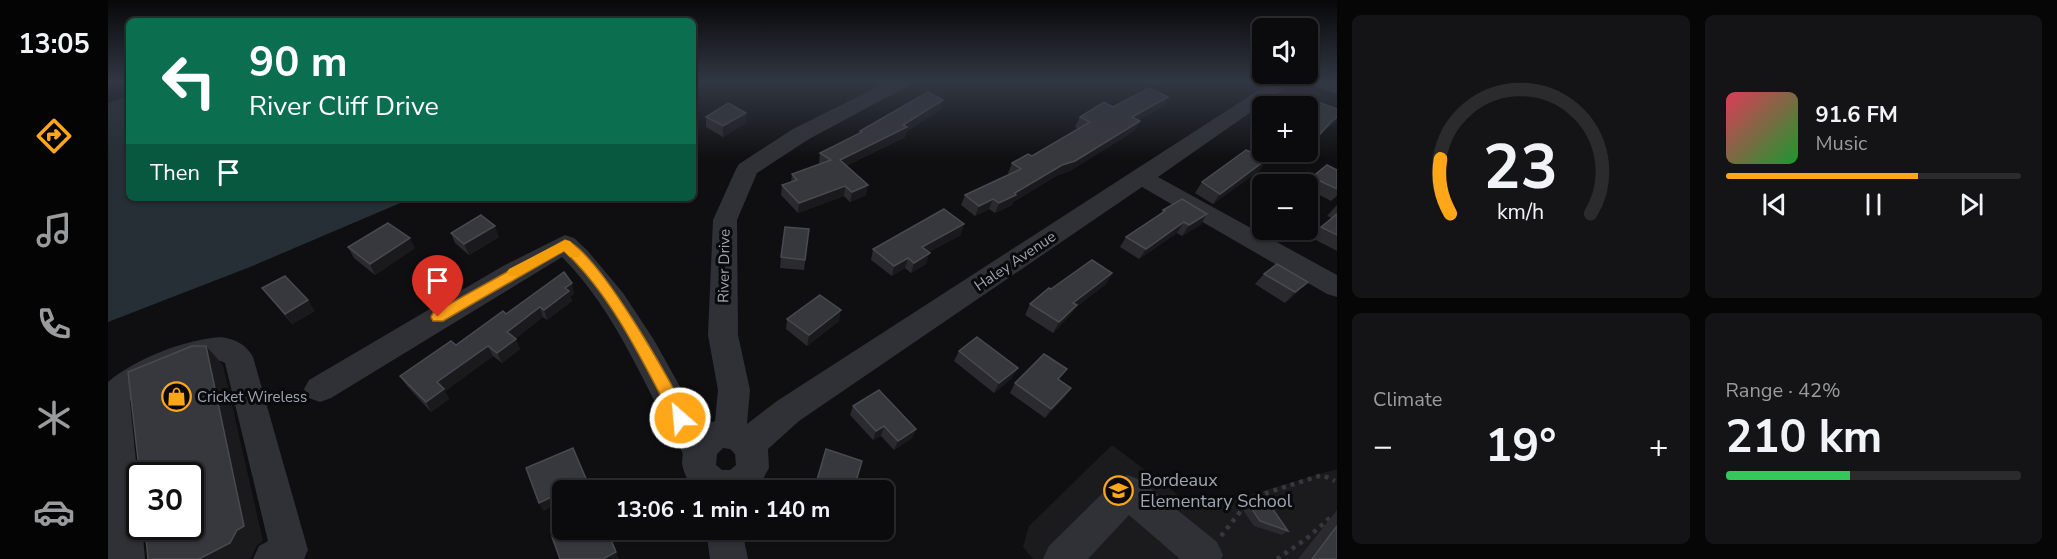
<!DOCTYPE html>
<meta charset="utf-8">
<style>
:root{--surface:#0b0b0d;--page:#141416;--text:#f1f3f6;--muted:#9a9b9d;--line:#2b2b2e;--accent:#ffa719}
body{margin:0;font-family:"Nunito Sans",sans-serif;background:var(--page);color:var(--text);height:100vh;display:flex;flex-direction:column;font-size:22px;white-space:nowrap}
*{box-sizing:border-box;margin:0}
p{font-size:20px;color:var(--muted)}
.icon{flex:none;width:33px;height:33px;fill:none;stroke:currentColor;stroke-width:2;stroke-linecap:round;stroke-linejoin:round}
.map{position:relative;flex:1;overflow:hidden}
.sheet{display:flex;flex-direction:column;gap:15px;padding:15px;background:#060607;width:720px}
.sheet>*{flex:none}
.hud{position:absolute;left:18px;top:18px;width:570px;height:183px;border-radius:9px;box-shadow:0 2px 4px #0004,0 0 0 2px var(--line);background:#0b6e4f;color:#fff;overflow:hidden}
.fabs{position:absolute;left:1144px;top:18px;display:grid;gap:12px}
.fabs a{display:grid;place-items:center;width:66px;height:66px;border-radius:9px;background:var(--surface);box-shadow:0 2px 4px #0004,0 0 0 2px var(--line);font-size:30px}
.speed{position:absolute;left:18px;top:462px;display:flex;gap:12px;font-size:30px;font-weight:700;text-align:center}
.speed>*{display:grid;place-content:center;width:78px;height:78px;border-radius:50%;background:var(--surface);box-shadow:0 2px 4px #0004,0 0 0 2px var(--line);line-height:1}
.speed .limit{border:3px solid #111;border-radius:9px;background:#fff;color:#111}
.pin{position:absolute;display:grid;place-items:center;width:51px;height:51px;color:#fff;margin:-62px -26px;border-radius:50% 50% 50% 0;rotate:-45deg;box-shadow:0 0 6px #0007}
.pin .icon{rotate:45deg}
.me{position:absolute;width:66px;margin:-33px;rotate:333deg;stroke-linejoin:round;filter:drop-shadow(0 0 4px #0008)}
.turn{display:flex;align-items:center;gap:21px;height:126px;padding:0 24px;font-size:27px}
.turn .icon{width:78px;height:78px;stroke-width:2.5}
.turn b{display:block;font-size:42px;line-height:51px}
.then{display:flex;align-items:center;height:57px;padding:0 24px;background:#0003;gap:12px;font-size:22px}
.big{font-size:45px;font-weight:700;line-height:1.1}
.sheet .tile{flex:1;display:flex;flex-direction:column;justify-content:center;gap:9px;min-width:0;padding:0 21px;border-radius:9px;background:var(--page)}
.sheet .dial{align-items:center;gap:0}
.dial svg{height:156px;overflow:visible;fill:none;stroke:var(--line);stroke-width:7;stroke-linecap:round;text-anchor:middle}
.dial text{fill:var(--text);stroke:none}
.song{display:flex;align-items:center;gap:18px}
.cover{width:72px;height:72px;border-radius:9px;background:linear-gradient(135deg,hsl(350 70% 55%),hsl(130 70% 35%))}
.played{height:6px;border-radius:3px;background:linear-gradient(90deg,var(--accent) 65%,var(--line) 65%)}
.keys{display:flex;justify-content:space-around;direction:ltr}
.heat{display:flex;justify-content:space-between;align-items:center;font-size:33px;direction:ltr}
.charge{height:9px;border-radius:4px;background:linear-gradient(90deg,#34c759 42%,var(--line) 0)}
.sheet .tiles{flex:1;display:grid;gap:15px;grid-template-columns:repeat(2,1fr)}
.trip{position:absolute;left:444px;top:480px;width:342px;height:60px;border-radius:9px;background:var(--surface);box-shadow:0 2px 4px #0004,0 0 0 2px var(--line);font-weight:700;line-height:60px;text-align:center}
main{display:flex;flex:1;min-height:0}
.menu{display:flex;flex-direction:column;width:108px;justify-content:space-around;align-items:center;background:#040405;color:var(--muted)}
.menu .icon{width:42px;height:42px}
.menu .selected{color:var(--accent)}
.menu b{font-size:27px;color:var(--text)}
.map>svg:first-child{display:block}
</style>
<main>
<nav class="menu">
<b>13:05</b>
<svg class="icon selected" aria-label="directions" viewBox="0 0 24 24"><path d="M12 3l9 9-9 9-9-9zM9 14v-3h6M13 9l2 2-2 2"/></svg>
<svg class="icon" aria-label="music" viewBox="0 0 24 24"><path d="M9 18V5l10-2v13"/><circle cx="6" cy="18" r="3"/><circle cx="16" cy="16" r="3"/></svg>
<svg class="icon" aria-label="phone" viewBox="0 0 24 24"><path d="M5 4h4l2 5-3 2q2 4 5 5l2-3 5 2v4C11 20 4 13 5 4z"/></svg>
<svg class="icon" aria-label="climate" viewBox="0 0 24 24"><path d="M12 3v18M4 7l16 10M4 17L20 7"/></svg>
<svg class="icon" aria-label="car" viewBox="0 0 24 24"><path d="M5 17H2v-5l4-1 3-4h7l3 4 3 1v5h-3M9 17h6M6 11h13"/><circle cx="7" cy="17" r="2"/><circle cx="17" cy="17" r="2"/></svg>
</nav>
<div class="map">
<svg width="1229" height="559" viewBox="0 0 1229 559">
<rect width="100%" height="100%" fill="#0f0f11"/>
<!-- built -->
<polygon fill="#1b1b1e" points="1004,445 1090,510 1229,469 1229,559 925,559 915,547 921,526"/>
<!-- water -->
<polygon fill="#252f35" points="21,96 21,198 304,198 142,267 0,322 0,103"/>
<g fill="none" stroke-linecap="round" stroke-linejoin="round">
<!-- path-far1 -->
<polyline stroke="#36383d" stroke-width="3" stroke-dasharray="2 4" stroke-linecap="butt" points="0,83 4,82"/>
<!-- path -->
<g stroke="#36383d" stroke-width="4.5" stroke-dasharray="4 5" stroke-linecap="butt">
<polyline points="1113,536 1143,498 1214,475 1227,481"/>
<polyline points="1169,559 1198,539 1224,516"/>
</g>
<!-- minor -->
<g fill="#303136" fill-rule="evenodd">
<path d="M779,82H803L800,86L701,139L649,173L629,220L630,335L642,390L639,424L669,401L1163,82H1186L1050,177L1229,275V297L1219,294L1034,187L691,421L660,449L661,468L649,490H587L585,488C580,481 575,472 574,463C574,458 576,454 573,450C535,385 509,312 454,257L223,398L212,402L201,398L196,389L201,380L395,266L457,235L466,238L479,250L515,293L546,340L594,426L607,421L610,390L600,335L605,220L628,169L631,164L685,129ZM615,448L622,449L627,454L628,465L622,470H614L608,465L609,454Z"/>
<polygon points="1202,82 1229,82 1229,94 1205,86"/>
<path d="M113,337C127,339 138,344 145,357L200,550L196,559H145L151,546L160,541L117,363L113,361C82,364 46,380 22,401L32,502V526H34L37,559H0V382C29,358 75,340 113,337Z"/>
<polygon points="1020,475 1032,480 1109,542 1115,555 1113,559 1072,559 1021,515 980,559 935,559 941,546 1008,480"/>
<polygon points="598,530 634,530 640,559 602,559"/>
</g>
</g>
<!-- wall -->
<g fill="#2b2b2f">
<polygon points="1037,82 1056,82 1047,86"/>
<polygon points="1060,97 1054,107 1031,120 1032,121 1026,131 962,171 950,175 905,202 904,205 887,213 881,209 867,216 853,205 857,195 901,174 900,173 904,163 924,156 971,129 967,127 972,117 1005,107"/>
<polygon points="833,109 798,132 797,137 738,166 758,195 742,202 736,196 690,213 673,195 674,185 683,182 684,174 713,164 711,163 712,153 751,134 752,131"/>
<polygon points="638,113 638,123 615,137 598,127 598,117"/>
<polygon points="1185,152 1197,152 1194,155"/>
<polygon points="1152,170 1105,204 1087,193 1094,182"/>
<polygon points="1229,170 1229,196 1223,201 1200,189 1200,184 1198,184 1204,177"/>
<polygon points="1229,205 1229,251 1204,238 1213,227 1224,218 1219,216"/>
<polygon points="1055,210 1099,214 1092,225 1074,236 1069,233 1031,259 1012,247 1018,237 1053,213"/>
<polygon points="701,229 696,270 672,268 673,257"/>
<polygon points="343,233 391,237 361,255 347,243"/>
<polygon points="853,235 820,252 818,264 803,273 797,268 784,276 763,260 765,249"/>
<polygon points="240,247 307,248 267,275 246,258"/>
<polygon points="1004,273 998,284 968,307 962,315 945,333 917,315 922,304 943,289"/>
<polygon points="1156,274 1190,292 1177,303 1147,284"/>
<polygon points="154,288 207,311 184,324"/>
<polygon points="466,293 462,297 464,301 439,320 435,317 407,339 412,349 394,363 385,356 337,391 341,399 323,412 299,386 292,376 348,345 398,314"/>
<polygon points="679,319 731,321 699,346 678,329"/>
<polygon points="851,351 904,378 886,393 846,361"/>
<polygon points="907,383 963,388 956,398 937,418 902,393"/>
<polygon points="745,406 808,429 804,438 786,450 773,436 765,440 742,415"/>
<polygon points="1137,499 1180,531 1174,535 1146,526 1131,504"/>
<polygon points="1229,510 1229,559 1190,559"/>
</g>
<!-- shaded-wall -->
<g fill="#1a1a1d">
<polygon points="1050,82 1056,82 1047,86"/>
<polygon points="1060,97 1054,107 1019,127 1024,117"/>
<polygon points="835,100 833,109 798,132 797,137 730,170 732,160 795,125"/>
<polygon points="638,113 638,123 615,137 615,126"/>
<polygon points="1229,117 1229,121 1228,122 1215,132 1200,148 1202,145 1223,122"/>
<polygon points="1032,121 1026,131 962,171 950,175 905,202 904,205 887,213 891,203 954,165"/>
<polygon points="1159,159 1152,170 1105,204 1112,194"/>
<polygon points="760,185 758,195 742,202 744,192"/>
<polygon points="737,186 736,196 690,213 691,203"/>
<polygon points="885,199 881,209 867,216 871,206"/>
<polygon points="1099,214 1092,225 1074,236 1081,225"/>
<polygon points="1076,222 1069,233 1031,259 1038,249"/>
<polygon points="856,224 853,235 811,258 814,247"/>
<polygon points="387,226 391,237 361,255 356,244"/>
<polygon points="302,238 307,248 267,275 262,264"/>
<polygon points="822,253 818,264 803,273 806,263"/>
<polygon points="800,258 797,268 784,276 786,266"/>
<polygon points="1004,273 998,284 968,307 962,315 945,333 951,322 965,303"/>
<polygon points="1200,282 1190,292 1177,303 1187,292"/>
<polygon points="464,283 466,293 462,297 464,301 439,320 436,310 457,288"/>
<polygon points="200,300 207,311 184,324 177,314"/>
<polygon points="432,307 435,317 403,342 399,332"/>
<polygon points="733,310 731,321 699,346 701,335"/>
<polygon points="408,339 412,349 394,363 389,353"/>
<polygon points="98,346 115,365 155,541 149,545 143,558 141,559 91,559"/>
<polygon points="380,346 385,356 337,391 341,399 323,412 318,402 329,382"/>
<polygon points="910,368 904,378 886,393 891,383"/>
<polygon points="963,388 956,398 937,418 943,409"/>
<polygon points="776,426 773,436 765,440 768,431"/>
<polygon points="808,429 804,438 786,450 790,441"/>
<polygon points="479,481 481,490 457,490"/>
<polygon points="454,492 454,502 435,511 431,503"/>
<polygon points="508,552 511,559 495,559"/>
</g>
<!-- building -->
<g fill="#37383d" stroke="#484a50" stroke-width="1.5">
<polygon points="1041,88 1060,97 1024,117 1032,121 967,161 954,165 907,193 908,195 891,203 885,199 871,206 857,195 913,169 904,163 920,154 924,156 982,122 972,117 996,102 1005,107"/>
<polygon points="820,92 835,100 795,125 799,127 732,160 760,185 744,192 737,186 691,203 674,185 689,180 684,174 723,160 712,153 754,132 752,131"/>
<polygon points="1210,102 1229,109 1229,117 1223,122 1202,145 1200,144 1200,109"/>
<polygon points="620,103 638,113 615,126 598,117"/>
<polygon points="1138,150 1159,159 1112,194 1094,182"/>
<polygon points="1219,165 1229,170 1229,189 1204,177"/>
<polygon points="1074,199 1099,214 1081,225 1076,222 1038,249 1018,237 1057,211 1055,210"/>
<polygon points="836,209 856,224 814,247 822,253 806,263 800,258 786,266 765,249"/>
<polygon points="1229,214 1229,235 1213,227"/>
<polygon points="373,215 387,226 356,244 343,233"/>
<polygon points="280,223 302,238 262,264 240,247"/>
<polygon points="677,227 701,229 697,260 673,257"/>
<polygon points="984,260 1004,273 965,303 969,305 951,322 922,304 941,288 943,289"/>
<polygon points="1169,264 1200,282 1187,292 1156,274"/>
<polygon points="456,272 464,283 457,288 461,291 436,310 432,307 399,332 408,339 389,353 380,346 329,382 336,389 318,402 292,376 343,341 348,345 395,311 398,314"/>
<polygon points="177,276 200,300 177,314 154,288"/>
<polygon points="712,295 733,310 701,335 679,319"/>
<polygon points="869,337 910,368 891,383 851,351"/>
<polygon points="84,346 98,346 136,526 129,530 122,543 91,559 40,559 37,526 82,526 82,476 32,476 32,477 20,372"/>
<polygon points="936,354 959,369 950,379 963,388 943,409 907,383"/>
<polygon points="771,390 808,429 790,441 776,426 768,431 745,406"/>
<polygon points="465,448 479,481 457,490 454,490 454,492 431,503 418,468"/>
<polygon points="718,449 754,461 749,478 760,482 758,490 706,490"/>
<polygon points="1137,499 1164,508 1180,531 1152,521"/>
<polygon points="1229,526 1229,559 1204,559"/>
<polygon points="459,530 499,530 508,552 495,559 452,559 444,537"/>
</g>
<!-- sky -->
<linearGradient id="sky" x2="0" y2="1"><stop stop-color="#080809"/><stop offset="0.51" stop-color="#313743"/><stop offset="1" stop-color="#313743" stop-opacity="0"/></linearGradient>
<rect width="1229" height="160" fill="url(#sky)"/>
<!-- route -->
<path fill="#ffa719" stroke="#a66d10" stroke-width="1.5" d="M457,240C489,249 565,385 581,418L578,423L572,425L567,423C537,366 504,295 456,251L335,321H325L323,317L325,313Z"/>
<!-- slow -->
<polygon fill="#f59e0b" points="457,240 462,241 473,253 471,257 462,257 456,251 411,276 401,276 399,272 401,269"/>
<!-- icons -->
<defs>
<symbol id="shop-ring" viewBox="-11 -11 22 22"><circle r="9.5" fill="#0a0a0c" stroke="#ffa719" stroke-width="1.5"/><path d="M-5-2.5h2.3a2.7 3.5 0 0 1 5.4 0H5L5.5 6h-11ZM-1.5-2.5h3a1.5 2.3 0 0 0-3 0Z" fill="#ffa719"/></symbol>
<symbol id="school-ring" viewBox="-11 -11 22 22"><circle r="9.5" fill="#0a0a0c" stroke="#ffa719" stroke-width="1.5"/><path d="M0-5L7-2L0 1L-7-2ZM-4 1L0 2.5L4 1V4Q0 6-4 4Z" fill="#ffa719"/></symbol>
</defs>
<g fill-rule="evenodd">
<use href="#shop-ring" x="52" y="380" width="33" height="33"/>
<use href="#school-ring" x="994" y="474" width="33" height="33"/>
</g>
<g text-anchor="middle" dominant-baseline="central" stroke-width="6" stroke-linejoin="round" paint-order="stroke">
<!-- street labels -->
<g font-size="15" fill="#9fa6b3" stroke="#0a0a0c">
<text transform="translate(907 261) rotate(-34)">Haley Avenue</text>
<text transform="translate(616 266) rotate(-89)">River Drive</text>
</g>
<!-- poi labels -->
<g font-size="15" fill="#9fa6b3" stroke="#0a0a0c" text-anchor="start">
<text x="89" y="397">Cricket Wireless</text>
</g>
<!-- near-poi labels -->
<g font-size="18" fill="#9fa6b3" stroke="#0a0a0c" text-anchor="start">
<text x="1032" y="480">Bordeaux<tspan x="1032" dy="21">Elementary School</tspan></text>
</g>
</g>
</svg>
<div class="fabs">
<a><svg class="icon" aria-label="sound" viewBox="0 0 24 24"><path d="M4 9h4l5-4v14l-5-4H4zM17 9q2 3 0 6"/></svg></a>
<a>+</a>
<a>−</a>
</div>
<div class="speed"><div class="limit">30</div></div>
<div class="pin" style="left:330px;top:317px;background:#d93025"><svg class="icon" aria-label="arrive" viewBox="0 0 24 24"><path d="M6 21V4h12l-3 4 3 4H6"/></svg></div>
<svg class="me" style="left:572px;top:418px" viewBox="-20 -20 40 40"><circle r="17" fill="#ffa719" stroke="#fff" stroke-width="3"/><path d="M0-11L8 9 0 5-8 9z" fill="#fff"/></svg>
<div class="trip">13:06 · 1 min · 140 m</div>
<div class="hud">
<div class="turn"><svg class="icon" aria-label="left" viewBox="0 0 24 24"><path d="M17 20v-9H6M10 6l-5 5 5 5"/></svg><div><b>90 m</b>River Cliff Drive</div></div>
<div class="then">Then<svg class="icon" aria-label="arrive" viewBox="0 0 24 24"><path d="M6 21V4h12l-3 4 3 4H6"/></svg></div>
</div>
</div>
<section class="sheet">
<div class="tiles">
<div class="tile dial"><svg viewBox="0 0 100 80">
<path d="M14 69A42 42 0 1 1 86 69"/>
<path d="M14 69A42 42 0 0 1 9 41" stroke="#ffa719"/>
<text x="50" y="56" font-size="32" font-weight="700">23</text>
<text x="50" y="72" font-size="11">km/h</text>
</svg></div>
<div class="tile">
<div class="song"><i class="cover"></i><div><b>91.6 FM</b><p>Music</p></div></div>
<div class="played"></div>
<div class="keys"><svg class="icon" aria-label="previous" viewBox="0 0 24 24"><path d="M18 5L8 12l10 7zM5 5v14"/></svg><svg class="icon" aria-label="pause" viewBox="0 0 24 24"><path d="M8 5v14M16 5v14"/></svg><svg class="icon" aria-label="next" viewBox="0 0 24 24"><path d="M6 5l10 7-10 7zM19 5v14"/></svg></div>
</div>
<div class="tile"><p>Climate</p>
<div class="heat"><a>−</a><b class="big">19°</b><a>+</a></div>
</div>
<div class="tile"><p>Range · 42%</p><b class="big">210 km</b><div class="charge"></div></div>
</div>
</section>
</main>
